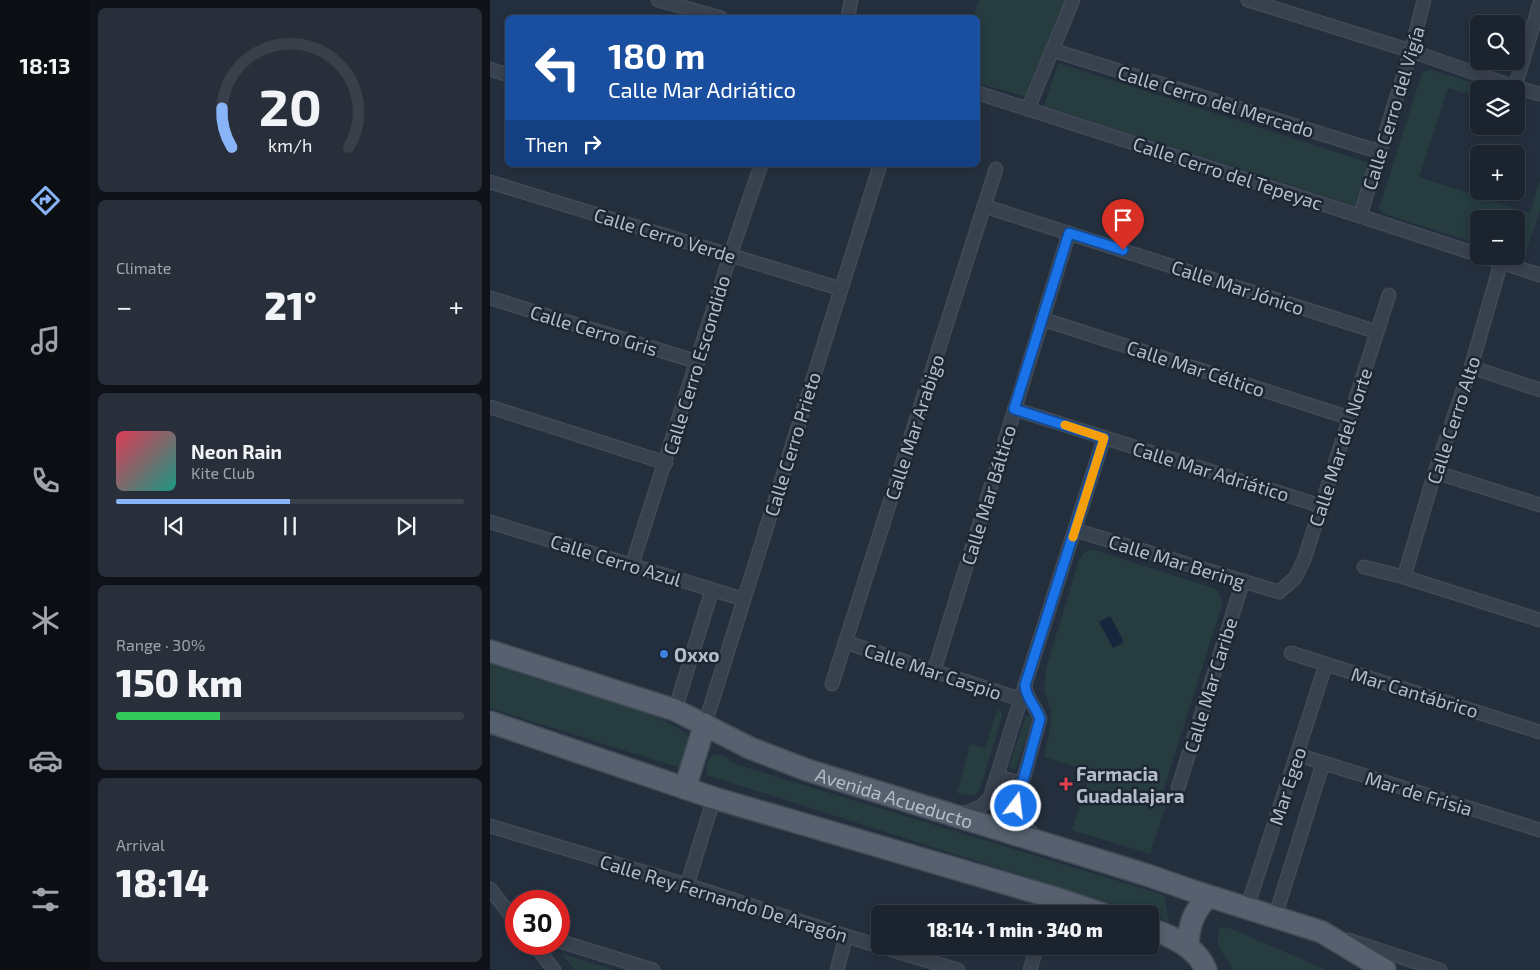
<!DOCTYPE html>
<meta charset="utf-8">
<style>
:root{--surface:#1b232e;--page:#282f3a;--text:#f1f3f6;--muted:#a0a4aa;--line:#39404a;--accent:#8ab4f8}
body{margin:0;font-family:"Exo 2",sans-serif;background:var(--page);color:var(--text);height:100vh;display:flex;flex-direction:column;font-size:19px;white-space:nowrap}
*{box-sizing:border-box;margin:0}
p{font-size:16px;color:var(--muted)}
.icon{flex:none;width:28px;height:28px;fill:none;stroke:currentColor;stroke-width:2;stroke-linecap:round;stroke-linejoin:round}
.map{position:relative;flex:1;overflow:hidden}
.side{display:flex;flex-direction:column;gap:8px;padding:8px;background:#0f1319;width:400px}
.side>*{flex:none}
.guide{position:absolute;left:15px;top:15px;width:475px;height:152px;border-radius:8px;box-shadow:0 2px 8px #0003,0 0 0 1px var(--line);background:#1a4fa0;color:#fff;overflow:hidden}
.fabs{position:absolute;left:980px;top:15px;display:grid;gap:10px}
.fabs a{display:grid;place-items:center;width:55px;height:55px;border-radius:8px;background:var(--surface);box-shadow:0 2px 8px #0003,0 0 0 1px var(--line);font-size:25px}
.speed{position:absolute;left:15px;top:890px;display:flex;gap:10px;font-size:25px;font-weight:700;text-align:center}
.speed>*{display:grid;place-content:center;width:65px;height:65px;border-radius:50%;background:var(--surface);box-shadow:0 2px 8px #0003,0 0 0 1px var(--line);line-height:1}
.speed .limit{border:8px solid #d22;background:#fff;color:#111}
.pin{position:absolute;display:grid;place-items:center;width:42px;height:42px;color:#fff;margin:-51px -21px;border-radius:50% 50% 50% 0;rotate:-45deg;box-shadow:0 0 5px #0007}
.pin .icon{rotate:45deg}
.me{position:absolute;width:55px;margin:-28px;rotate:15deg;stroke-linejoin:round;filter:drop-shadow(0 0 4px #0008)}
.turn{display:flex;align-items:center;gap:18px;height:105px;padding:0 20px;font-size:22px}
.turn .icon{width:65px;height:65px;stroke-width:2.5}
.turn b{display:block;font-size:35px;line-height:42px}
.then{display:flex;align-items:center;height:48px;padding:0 20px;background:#0003;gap:10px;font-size:19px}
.big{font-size:38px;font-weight:800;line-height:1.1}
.side .card{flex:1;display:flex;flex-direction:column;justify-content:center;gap:8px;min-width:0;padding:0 18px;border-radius:8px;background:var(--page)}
.side .dial{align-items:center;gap:0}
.dial svg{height:130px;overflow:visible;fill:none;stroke:var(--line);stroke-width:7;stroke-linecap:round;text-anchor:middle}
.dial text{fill:var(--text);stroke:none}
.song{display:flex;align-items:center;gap:15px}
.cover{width:60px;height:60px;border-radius:8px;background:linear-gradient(135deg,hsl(350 70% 55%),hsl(170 70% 35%))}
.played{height:5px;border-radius:2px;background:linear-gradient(90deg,var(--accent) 50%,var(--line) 50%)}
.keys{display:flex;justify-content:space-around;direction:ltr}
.heat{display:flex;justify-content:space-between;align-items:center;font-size:28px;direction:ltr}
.charge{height:8px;border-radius:4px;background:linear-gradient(90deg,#34c759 30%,var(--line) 0)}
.trip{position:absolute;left:381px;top:905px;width:288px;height:50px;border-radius:8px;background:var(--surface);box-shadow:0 2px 8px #0003,0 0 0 1px var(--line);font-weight:800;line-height:50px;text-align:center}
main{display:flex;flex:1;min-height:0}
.tabs{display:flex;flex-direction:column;width:90px;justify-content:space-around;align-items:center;background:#0b0e12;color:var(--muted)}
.tabs .icon{width:35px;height:35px}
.tabs .current{color:var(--accent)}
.tabs b{font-size:22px;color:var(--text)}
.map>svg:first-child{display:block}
</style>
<main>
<nav class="tabs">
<b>18:13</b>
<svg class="icon current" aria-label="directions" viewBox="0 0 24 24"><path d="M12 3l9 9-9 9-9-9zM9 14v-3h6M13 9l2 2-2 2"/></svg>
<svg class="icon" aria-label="music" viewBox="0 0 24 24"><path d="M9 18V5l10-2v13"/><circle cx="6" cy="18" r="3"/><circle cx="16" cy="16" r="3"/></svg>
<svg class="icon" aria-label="phone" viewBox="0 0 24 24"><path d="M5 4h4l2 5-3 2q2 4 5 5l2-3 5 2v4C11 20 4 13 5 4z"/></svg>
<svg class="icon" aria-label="climate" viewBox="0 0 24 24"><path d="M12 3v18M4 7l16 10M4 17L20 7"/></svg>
<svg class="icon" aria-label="car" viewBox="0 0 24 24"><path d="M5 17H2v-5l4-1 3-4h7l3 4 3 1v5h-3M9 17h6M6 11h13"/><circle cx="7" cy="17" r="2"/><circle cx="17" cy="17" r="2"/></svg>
<svg class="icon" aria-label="filters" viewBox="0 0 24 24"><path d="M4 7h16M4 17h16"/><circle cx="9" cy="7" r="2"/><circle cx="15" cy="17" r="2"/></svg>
</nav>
<section class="side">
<div class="card dial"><svg viewBox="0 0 100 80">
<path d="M14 69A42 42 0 1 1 86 69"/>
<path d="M14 69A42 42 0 0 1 8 45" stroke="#8ab4f8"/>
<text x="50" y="56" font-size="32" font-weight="700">20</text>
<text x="50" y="72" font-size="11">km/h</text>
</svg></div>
<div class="card"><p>Climate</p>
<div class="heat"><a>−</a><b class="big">21°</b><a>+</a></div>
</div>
<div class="card">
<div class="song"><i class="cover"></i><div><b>Neon Rain</b><p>Kite Club</p></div></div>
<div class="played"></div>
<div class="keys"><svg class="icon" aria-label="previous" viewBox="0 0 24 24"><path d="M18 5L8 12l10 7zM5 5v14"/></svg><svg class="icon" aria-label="pause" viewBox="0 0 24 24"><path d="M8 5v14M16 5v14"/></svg><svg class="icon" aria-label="next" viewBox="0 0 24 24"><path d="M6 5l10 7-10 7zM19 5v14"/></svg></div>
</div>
<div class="card"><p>Range · 30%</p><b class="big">150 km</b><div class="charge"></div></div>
<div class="card"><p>Arrival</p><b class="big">18:14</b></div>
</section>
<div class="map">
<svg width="1050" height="970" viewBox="0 0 1050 970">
<rect width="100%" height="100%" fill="#242f3e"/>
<!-- green -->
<g fill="#263c3f">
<polygon points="489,0 580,0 538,97 488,83 488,18 483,18"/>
<polygon points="568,63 880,163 866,206 554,106"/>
<polygon points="939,69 1001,89 989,89 989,97 958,88 929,177 1040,213 1050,180 1050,210 1034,259 1025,256 1026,256 1026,219 989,219 989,244 894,214 889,208 932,73"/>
<polygon points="598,550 605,550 726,589 733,602 673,792 673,794 679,796 660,854 582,830 601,772 554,757 561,724 561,710 554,690 556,669 589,560 593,554"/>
<path d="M0,662C32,673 64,683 96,693C121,701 186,719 201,739L190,768L0,708Z"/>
<polygon points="508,708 512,712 512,716 490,789 486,794 481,796 467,793 480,744 495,748"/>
<polygon points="536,716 540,716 542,720 526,768 522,770 519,766"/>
<path d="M224,754L234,756L245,764L674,895L679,922L660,916V914H653L220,776L217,775C215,768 218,758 224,754Z"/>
<polygon points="515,791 519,794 516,808 517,816 501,812"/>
<polygon points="730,927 742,929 837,970 743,970 727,944"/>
<polygon points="72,954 124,970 85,970"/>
</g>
<!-- water -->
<polygon fill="#17263c" points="620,616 634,642 623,648 609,622"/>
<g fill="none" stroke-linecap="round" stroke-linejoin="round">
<defs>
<g id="minor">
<polyline points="168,0 231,18"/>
<polyline points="758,0 921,51 1025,87 1050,94"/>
<polyline points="358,18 361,0"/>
<polyline points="562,50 890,152"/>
<polyline points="0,69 18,75"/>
<polyline points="1025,87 1050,3"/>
<polyline points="488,93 870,216 989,255"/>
<polyline points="538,109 583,0"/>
<polyline points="0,182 351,289"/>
<polyline points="494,206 887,332"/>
<polyline points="870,216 921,51 934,0"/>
<polyline points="991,256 1050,275"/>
<polyline points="0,298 208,362"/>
<polyline points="552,319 860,418"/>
<polyline points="981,367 1050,390"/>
<polyline points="0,407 176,463"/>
<polyline points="524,409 831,506"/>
<polyline points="945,472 1050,505"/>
<polyline points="0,522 253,599"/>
<polyline points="585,530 789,592 805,578 814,560 899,295"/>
<polyline points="142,565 240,256 271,165"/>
<polyline points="874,567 914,577 1050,620"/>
<polyline points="914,577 945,472 981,367 1011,263"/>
<polyline points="355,642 530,699"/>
<polyline points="801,653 1050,732"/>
<polyline points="444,671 579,233"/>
<polyline points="342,684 506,169"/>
<path d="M535,685C536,699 546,706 550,719L526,806L529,820L546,837"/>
<polyline points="185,710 222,590"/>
<polyline points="215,724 390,165"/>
<polyline points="808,755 1050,830"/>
<polyline points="507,776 532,784"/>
<polyline points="688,788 753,581"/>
<path d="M468,815C482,811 494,808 501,795L535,685L614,438"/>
<polyline points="0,826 197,885 356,936 468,970"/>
<polyline points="197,885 224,798"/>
<polyline points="0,889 26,922"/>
<polyline points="757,908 836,664"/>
<polyline points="557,914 562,897"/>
<polyline points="785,917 833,763"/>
<polyline points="859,940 950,970"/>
<polyline points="69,941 163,970"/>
<polyline points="44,944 64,970"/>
<polyline points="347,970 356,936"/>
<polyline points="540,970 547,946"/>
</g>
<g id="primary">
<path id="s1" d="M0,651L185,710L260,748L317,770L657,875L703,891L832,932L895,970"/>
<polyline points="0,722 224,798 562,897 613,914"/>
<polyline points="195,788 215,724"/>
<path d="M660,929C682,936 707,947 716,970"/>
<path d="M698,947C698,926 704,911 718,896"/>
</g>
</defs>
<!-- minor casing -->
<use href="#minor" stroke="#414a57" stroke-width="15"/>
<!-- primary casing -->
<use href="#primary" stroke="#414a57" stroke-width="24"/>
<!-- minor -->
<use href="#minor" stroke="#38414e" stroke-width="12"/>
<!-- primary -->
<use href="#primary" stroke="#56606e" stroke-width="21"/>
</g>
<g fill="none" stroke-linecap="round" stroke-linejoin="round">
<defs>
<path id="route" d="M526,806L550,719C546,706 536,699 535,685L614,438L524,409L579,233L633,250"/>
</defs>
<!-- route casing -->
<use href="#route" stroke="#114b97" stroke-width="12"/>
<!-- route -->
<use href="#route" stroke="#1a73e8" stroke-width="9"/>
<!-- slow -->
<polyline stroke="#f59e0b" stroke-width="9" points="575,425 614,438 583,537"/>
</g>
<!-- markers -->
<circle fill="#3f7fe0" stroke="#1d2633" stroke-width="2" cx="174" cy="654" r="5"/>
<path fill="#e0444e" stroke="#1d2633" stroke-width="2" d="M573.5 776.5h5v5h5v5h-5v5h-5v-5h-5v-5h5z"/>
<g text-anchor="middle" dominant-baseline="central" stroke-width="5" stroke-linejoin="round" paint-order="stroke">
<!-- street labels -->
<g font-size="19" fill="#b4bcc9" stroke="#1d2633">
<text transform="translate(726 101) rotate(17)">Calle Cerro del Mercado</text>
<text transform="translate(903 108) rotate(-73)">Calle Cerro del Vigía</text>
<text transform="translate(738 173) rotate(18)">Calle Cerro del Tepeyac</text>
<text transform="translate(175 235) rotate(17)">Calle Cerro Verde</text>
<text transform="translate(748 287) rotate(18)">Calle Mar Jónico</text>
<text transform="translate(104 330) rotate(17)">Calle Cerro Gris</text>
<text transform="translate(206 365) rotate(-73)">Calle Cerro Escondido</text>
<text transform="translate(706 368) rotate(18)">Calle Mar Céltico</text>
<text transform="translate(963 420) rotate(-72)">Calle Cerro Alto</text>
<text transform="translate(424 427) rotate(-72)">Calle Mar Arabigo</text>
<text transform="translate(302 444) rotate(-73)">Calle Cerro Prieto</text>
<text transform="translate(850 447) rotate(-72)">Calle Mar del Norte</text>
<text transform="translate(721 471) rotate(17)">Calle Mar Adriático</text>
<text transform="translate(498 495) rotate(-73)">Calle Mar Báltico</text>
<text transform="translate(126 560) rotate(17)">Calle Cerro Azul</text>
<text transform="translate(687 561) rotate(17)">Calle Mar Bering</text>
<text transform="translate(443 671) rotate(18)">Calle Mar Caspio</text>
<text transform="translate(720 685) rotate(-73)">Calle Mar Caribe</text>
<text transform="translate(925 692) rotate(17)">Mar Cantábrico</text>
<text transform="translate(797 786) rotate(-72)">Mar Egeo</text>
<text transform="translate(929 793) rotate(17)">Mar de Frisia</text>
<text stroke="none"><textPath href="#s1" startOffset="431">Avenida Acueducto</textPath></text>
<text transform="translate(234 898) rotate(17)">Calle Rey Fernando De Aragón</text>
</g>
<!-- poi labels -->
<g font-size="19" font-weight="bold" fill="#b4bcc9" stroke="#1d2633" text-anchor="start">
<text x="184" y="654">Oxxo</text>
<text x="586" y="773">Farmacia<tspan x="586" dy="22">Guadalajara</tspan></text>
</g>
</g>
</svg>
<div class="fabs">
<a><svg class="icon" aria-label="search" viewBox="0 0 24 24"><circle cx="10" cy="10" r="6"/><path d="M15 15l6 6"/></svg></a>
<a><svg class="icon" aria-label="layers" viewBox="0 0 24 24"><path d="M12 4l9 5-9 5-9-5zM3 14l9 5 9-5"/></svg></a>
<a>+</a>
<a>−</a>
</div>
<div class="speed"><div class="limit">30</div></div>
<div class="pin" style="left:633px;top:250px;background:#d93025"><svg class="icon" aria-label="arrive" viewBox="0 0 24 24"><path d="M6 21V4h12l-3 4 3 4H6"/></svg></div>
<svg class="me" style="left:526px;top:806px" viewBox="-20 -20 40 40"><circle r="17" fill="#1a73e8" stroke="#fff" stroke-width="3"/><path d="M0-11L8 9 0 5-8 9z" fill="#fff"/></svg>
<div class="trip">18:14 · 1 min · 340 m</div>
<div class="guide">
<div class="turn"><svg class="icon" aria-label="left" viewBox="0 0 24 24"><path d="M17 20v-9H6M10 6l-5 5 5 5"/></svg><div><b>180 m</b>Calle Mar Adriático</div></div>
<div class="then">Then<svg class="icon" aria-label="right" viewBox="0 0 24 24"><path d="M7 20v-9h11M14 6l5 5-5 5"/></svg></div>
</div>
</div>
</main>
